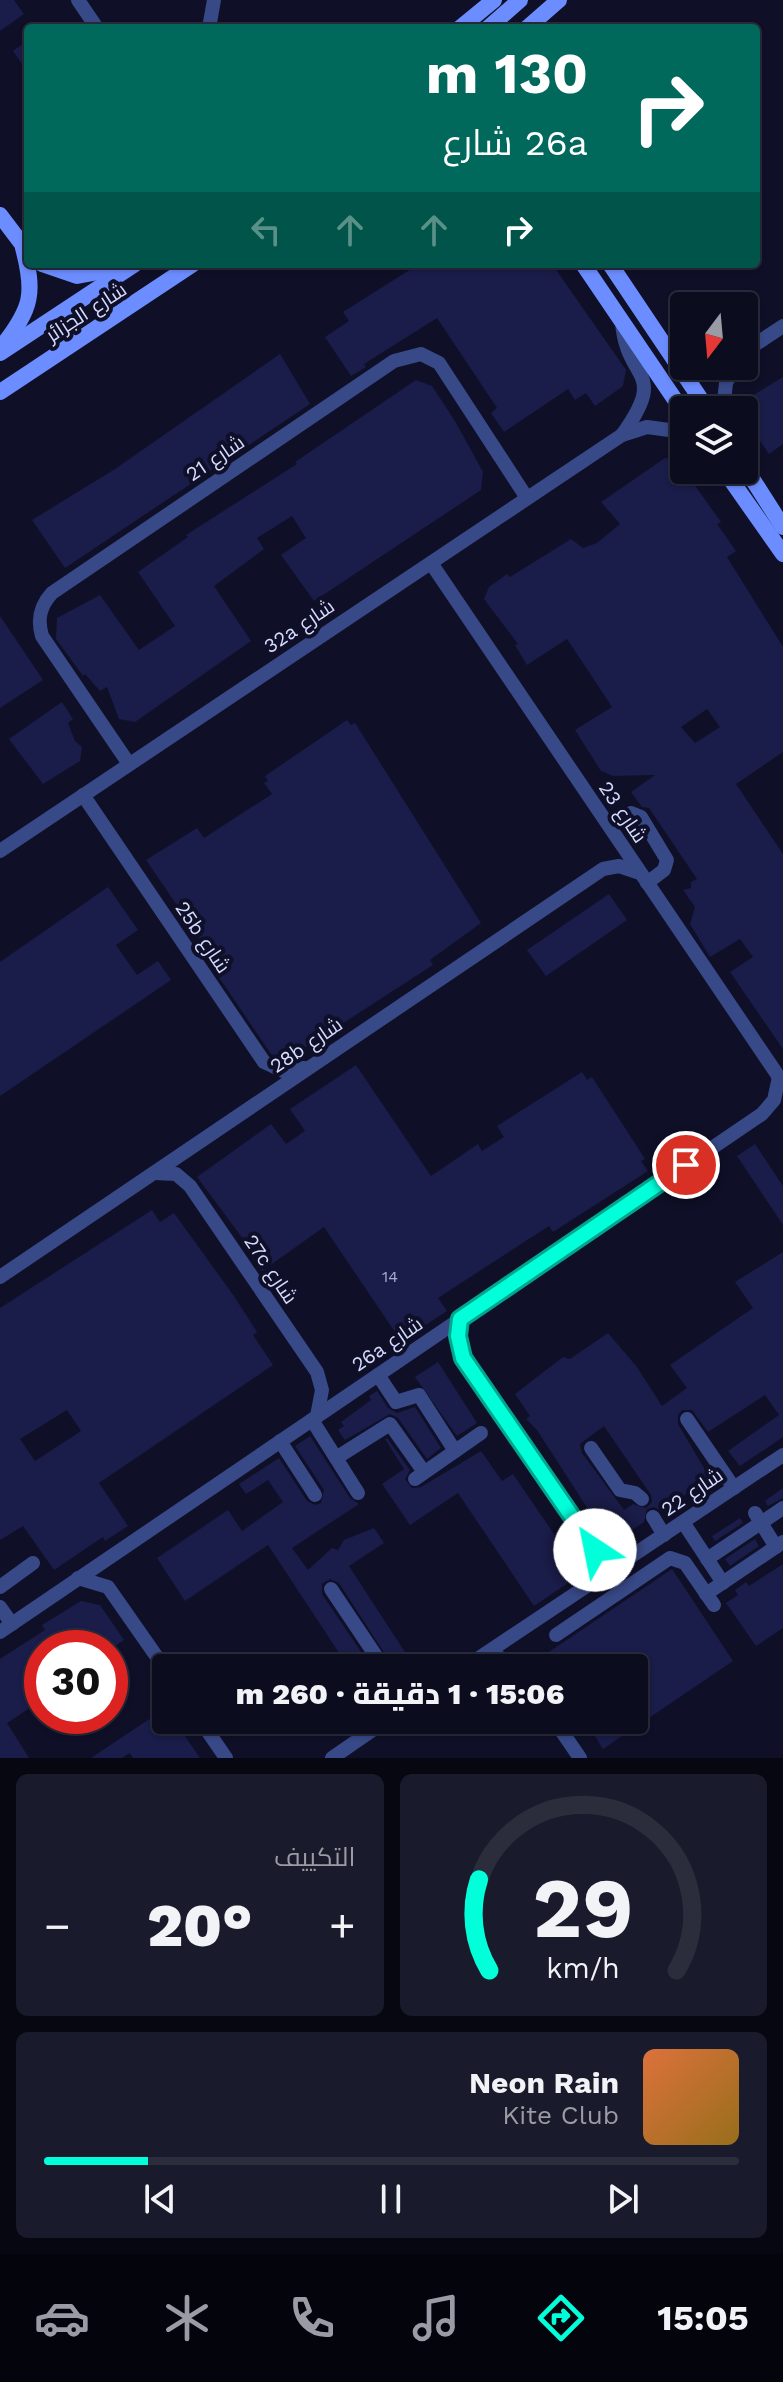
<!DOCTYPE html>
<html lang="ar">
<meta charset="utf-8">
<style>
:root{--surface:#0b0c1e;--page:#191a2b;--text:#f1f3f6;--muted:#9a9ba4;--line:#2b2c3c;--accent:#01ffda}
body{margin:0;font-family:"Work Sans",Cairo,sans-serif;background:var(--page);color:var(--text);direction:rtl;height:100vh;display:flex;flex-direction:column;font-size:30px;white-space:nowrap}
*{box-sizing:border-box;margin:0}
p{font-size:26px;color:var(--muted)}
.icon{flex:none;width:44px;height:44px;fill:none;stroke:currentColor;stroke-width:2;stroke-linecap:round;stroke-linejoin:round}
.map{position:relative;height:1758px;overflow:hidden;direction:ltr}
.panel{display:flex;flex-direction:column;gap:16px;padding:16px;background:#060710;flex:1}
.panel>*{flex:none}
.guide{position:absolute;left:24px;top:24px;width:736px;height:244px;border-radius:8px;box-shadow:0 2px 6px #0004,0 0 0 2px var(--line);direction:rtl;background:#00695c;color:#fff;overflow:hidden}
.needle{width:52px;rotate:196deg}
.fabs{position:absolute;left:670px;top:292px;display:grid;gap:16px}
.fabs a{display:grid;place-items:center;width:88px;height:88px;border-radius:8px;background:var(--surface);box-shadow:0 2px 6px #0004,0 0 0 2px var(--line);font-size:40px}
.speed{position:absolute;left:24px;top:1630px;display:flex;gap:16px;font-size:40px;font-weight:700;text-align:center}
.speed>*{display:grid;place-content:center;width:104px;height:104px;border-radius:50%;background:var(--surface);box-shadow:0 2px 6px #0004,0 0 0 2px var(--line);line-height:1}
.speed .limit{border:12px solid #d22;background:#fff;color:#111}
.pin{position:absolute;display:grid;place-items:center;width:68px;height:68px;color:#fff;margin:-34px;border:4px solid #fff;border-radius:50%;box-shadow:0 2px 8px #0007}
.me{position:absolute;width:88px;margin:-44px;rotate:326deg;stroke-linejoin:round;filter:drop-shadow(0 0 6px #0008)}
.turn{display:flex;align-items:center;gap:28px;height:168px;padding:0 40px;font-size:36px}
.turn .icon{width:104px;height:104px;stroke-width:2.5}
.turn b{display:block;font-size:56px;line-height:68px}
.lanes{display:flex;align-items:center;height:76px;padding:0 40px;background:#0003;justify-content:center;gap:40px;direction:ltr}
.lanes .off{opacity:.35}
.big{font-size:60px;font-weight:800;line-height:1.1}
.panel .widget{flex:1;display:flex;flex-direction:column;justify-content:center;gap:12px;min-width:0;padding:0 28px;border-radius:12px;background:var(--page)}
.panel .dial{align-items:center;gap:0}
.dial svg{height:208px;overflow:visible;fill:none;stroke:var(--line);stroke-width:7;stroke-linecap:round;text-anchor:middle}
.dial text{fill:var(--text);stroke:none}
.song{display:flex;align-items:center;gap:24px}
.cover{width:96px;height:96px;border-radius:12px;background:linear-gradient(135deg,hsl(20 70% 55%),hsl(40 70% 35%))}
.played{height:8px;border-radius:4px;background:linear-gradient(90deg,var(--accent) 15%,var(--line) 15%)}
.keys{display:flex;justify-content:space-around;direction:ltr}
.heat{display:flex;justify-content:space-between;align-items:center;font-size:44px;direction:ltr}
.panel .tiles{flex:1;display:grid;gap:16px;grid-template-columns:1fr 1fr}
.widget:last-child{grid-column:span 2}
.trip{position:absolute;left:152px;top:1654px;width:496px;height:80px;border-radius:8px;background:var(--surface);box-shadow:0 2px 6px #0004,0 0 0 2px var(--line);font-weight:800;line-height:80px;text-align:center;direction:rtl}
.tab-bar{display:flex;height:128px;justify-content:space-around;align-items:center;background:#04050c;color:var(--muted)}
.tab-bar .icon{width:56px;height:56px}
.tab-bar .active{color:var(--accent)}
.tab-bar b{font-size:36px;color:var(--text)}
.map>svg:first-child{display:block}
</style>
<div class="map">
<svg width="783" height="1758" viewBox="0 0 783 1758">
<rect width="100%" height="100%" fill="#0f1028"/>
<!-- building -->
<g fill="#1a1c49" fill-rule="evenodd">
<polygon points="0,0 14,0 24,14 0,31"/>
<polygon points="28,40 28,73 13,51"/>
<polygon points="419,264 552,264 626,370 623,386 595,406 586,393 575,400 568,389 504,432 491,413 497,408 437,318 364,364 366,367 351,376 325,337 349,321 343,312"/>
<polygon points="280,354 310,404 65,568 32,520 115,469"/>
<polygon points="783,377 783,444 769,454 752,429 759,424 750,411 752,396"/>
<polygon points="416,380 432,386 455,421 483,472 481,490 314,601 281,555 306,538 292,516 257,538 264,549 214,586 251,641 135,722 119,719 107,687 100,691 85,674 83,676 56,639 57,618 100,595 139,650 175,626 138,572 188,537 186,535 297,464 295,462"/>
<path d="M665,458L682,460L684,470L721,522L717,524L736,551L727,557L783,647V752L736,784L783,854V1049L730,972L753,957L740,939L710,957L690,924L695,907L683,890L691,888V882L697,879L649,808L642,807L631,792L655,775L613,776L601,771L575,730L612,707L585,666L567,639L527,665L515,645L518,644L484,599L489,587L507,574L510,577L571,539L583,548L597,543L620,524L601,502ZM707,709L720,727L695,743L681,727Z"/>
<polygon points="0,616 43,680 0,708"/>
<polygon points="62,702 73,719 68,723 75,741 82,747 80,761 43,784 9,739"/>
<polygon points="347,720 351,725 355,723 481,923 430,960 433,965 286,1060 271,1054 218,976 229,970 217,951 211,955 146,860 197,828 204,838 272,794 264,783 268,781 265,776"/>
<polygon points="108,887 138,930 116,945 137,975 158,961 171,980 0,1096 0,962"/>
<polygon points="609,894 627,920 546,976 527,950"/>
<polygon points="356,1065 431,1176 478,1144 482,1151 504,1137 497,1126 582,1072 587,1080 592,1077 645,1159 641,1161 648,1171 553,1232 549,1226 438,1298 447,1311 401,1341 324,1227 262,1271 249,1253 252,1251 197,1177 271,1124 286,1144 305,1131 290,1109"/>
<polygon points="755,1144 783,1186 783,1225 737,1156"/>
<path d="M152,1210L160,1222L174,1213L234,1296L257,1332L253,1335L273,1365L99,1483L128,1526L105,1541L103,1537L54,1570L23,1526L0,1540V1308ZM67,1410L81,1431L35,1461L20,1439Z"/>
<path d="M783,1252V1437L740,1466L728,1451L779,1415L765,1395L708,1432L692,1410H682L678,1415V1424L710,1478L661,1511L654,1507L647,1509L644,1522L622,1537L604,1534L537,1430L526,1419L530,1416L515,1394L563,1357L570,1359L608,1333L637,1367L662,1406L687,1388L670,1365L753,1308L735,1282ZM604,1426L651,1495L652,1502L646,1508L633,1504L624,1510L582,1453L580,1444Z"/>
<polygon points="438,1362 477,1423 457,1436 415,1377"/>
<polygon points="377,1391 388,1408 397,1413 415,1407 441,1448 427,1459 398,1418 390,1414 345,1440 338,1430 344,1426 341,1422 371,1400 369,1396"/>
<polygon points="310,1436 350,1498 359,1504 292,1548 308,1570 332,1548 338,1550 344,1540 374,1528 384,1543 349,1566 412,1663 404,1668 394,1668 339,1583 330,1579 322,1584 322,1594 372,1668 349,1668 268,1545 185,1601 157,1558 228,1510 242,1531 283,1502 268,1480 246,1494 239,1484 279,1458 307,1501 315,1505 321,1503 324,1490 295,1446"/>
<polygon points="387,1438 410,1470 405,1479 412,1488 421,1487 481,1451 502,1481 513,1474 573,1562 568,1583 534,1606 458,1493 410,1525 382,1484 404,1469 385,1439"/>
<polygon points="783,1488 783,1498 768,1506 765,1501"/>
<polygon points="740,1518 743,1523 715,1541 712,1536"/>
<polygon points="755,1539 759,1546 730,1566 725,1559"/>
<polygon points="783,1564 783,1628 756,1646 726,1603 738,1595 735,1590 746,1582 749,1586"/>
<polygon points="672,1569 733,1661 603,1749 585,1720 634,1720 634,1668 547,1668 540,1658"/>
<polygon points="81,1601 100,1605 124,1640 112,1648 42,1648 42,1700 7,1723 29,1758 0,1758 0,1659 45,1630 42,1625"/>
<polygon points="166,1708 166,1720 174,1720 200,1758 133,1758 130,1753 122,1758 91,1758"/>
</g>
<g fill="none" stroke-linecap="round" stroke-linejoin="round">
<!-- street -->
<g stroke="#384988" stroke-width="14">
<polyline points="78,0 97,28"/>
<polyline points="209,28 214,0"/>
<path d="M622,323C627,383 669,369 622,435"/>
<polyline points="663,342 684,352"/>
<polyline points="744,352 783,326"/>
<polyline points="723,410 726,383 735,366"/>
<polyline points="431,563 783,1083"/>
<path d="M129,764L42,636C37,619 40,606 52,593L394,361L421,354L439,363L527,498"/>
<polyline points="83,795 264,1062 283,1071 304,1068"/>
<polyline points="610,827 631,813 641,817 667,860 664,870 647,883"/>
<polyline points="0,851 622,435 647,427 684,432"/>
<polyline points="154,1173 176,1174 190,1186 317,1372 322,1390 317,1416"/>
<polyline points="0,1277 603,869 619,866 640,873"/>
<polyline points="460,1319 458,1336 463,1358 595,1550 613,1559 626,1556"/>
<polyline points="378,1375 396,1402 419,1395 455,1451"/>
<polyline points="687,1419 734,1488"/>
<polyline points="312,1420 358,1493"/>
<polyline points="280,1441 315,1495"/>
<polyline points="591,1448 620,1490 635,1493 642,1499"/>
<polyline points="336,1458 390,1424 424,1472"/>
<polyline points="415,1479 481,1433"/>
<polyline points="755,1513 776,1547"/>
<polyline points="653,1517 664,1535"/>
<polyline points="683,1522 723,1583"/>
<polyline points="707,1559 783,1508"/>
<polyline points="78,1578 108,1587 166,1670"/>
<polyline points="0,1587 33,1563"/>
<polyline points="331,1589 384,1668"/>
<polyline points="706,1594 783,1542"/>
<polyline points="0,1607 12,1624"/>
<polyline points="0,1632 762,1114 774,1100 779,1077"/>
<polyline points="556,1635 670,1558 685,1563 714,1605"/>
<polyline points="484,1655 499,1657 517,1668"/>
<polyline points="464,1668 783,1455"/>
<polyline points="200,1720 226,1758"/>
<polyline points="554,1720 580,1758"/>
<polyline points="332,1758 387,1720"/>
</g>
<!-- secondary -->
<g stroke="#6c8dff" stroke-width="16">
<polyline points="460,28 494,0"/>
<polyline points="488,28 520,0"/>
<polyline points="527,28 559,0"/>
<polyline points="0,215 28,252"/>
<polyline points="42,264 77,276 120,268"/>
<polyline points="583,264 684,413"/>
<polyline points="610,264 708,410"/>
<path d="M3,345C32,308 35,293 23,248"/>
<polyline points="0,353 135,264"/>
<polyline points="0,392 193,264"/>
<polyline points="744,466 783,527"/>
<polyline points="724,470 783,554"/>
</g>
</g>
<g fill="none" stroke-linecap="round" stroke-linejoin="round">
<defs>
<polyline id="route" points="595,1550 463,1358 458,1336 460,1319 686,1165"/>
</defs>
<!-- route casing -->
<use href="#route" stroke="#01a68e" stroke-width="20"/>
<!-- route -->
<use href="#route" stroke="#01ffda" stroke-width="14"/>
</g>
<g text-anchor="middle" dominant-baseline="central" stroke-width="8" stroke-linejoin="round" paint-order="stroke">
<!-- number labels -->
<g font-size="16" fill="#a6abd2">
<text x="390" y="1276">14</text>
</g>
<!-- street labels -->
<g font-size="20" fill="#d5dbff" stroke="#0f1028">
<text transform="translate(86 312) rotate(-33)">شارع الجزائر</text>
<text transform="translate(215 458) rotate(-34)">شارع 21</text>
<text transform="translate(299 626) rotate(-34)">32a شارع</text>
<text transform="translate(623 812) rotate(56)">شارع 23</text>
<text transform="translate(203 937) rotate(56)">25b شارع</text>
<text transform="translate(306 1045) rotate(-34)">28b شارع</text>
<text transform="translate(271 1269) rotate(56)">27c شارع</text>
<text transform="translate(387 1344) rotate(-34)">26a شارع</text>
<text transform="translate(692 1492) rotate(-34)">شارع 22</text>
</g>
</g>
</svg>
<div class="fabs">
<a><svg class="needle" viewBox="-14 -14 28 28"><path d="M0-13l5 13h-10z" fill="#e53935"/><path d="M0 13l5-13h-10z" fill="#9a9ba4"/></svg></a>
<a><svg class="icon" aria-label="layers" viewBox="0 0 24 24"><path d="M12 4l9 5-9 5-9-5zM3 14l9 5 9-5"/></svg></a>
</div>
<div class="speed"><div class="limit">30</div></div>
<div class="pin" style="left:686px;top:1165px;background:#d93025"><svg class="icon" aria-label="arrive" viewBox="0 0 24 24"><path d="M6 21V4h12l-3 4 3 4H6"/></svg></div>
<svg class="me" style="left:595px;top:1550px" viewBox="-20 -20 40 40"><circle r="19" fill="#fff"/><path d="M0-13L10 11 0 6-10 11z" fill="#01ffda"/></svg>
<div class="trip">15:06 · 1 دقيقة · 260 m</div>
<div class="guide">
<div class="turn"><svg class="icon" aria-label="right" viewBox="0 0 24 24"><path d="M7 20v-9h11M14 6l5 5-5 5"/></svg><div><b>130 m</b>26a شارع</div></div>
<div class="lanes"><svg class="icon off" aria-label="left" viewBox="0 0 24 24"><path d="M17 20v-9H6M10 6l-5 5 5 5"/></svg><svg class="icon off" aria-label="ahead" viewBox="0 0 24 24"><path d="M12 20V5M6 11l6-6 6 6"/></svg><svg class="icon off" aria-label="ahead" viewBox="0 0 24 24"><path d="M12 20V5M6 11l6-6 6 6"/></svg><svg class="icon" aria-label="right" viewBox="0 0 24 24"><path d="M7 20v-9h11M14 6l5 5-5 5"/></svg></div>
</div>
</div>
<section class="panel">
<div class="tiles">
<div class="widget dial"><svg viewBox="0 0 100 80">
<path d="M14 69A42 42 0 1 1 86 69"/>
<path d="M14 69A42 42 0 0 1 10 34" stroke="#01ffda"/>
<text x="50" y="56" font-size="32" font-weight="700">29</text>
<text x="50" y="72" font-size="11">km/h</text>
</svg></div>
<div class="widget"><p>التكييف</p>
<div class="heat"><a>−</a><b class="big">20°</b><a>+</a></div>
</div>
<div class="widget">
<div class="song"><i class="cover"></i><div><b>Neon Rain</b><p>Kite Club</p></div></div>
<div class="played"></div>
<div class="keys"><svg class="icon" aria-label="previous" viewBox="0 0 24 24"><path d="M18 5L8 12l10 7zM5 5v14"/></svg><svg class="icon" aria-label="pause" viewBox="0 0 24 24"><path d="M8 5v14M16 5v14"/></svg><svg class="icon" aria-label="next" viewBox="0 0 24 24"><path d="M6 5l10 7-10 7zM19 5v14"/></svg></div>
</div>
</div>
</section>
<nav class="tab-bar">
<b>15:05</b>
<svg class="icon active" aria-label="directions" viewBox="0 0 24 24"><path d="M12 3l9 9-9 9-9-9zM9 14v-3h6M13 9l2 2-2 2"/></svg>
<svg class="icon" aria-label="music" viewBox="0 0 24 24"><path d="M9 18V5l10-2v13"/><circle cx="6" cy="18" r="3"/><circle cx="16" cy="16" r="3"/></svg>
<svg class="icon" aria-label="phone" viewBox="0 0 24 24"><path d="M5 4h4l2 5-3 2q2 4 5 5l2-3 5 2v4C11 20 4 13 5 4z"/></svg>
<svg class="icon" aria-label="climate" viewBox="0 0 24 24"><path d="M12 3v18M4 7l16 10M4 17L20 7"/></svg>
<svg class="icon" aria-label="car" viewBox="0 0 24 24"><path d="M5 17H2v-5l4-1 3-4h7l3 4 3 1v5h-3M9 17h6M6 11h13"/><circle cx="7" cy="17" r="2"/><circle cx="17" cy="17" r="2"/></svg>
</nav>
